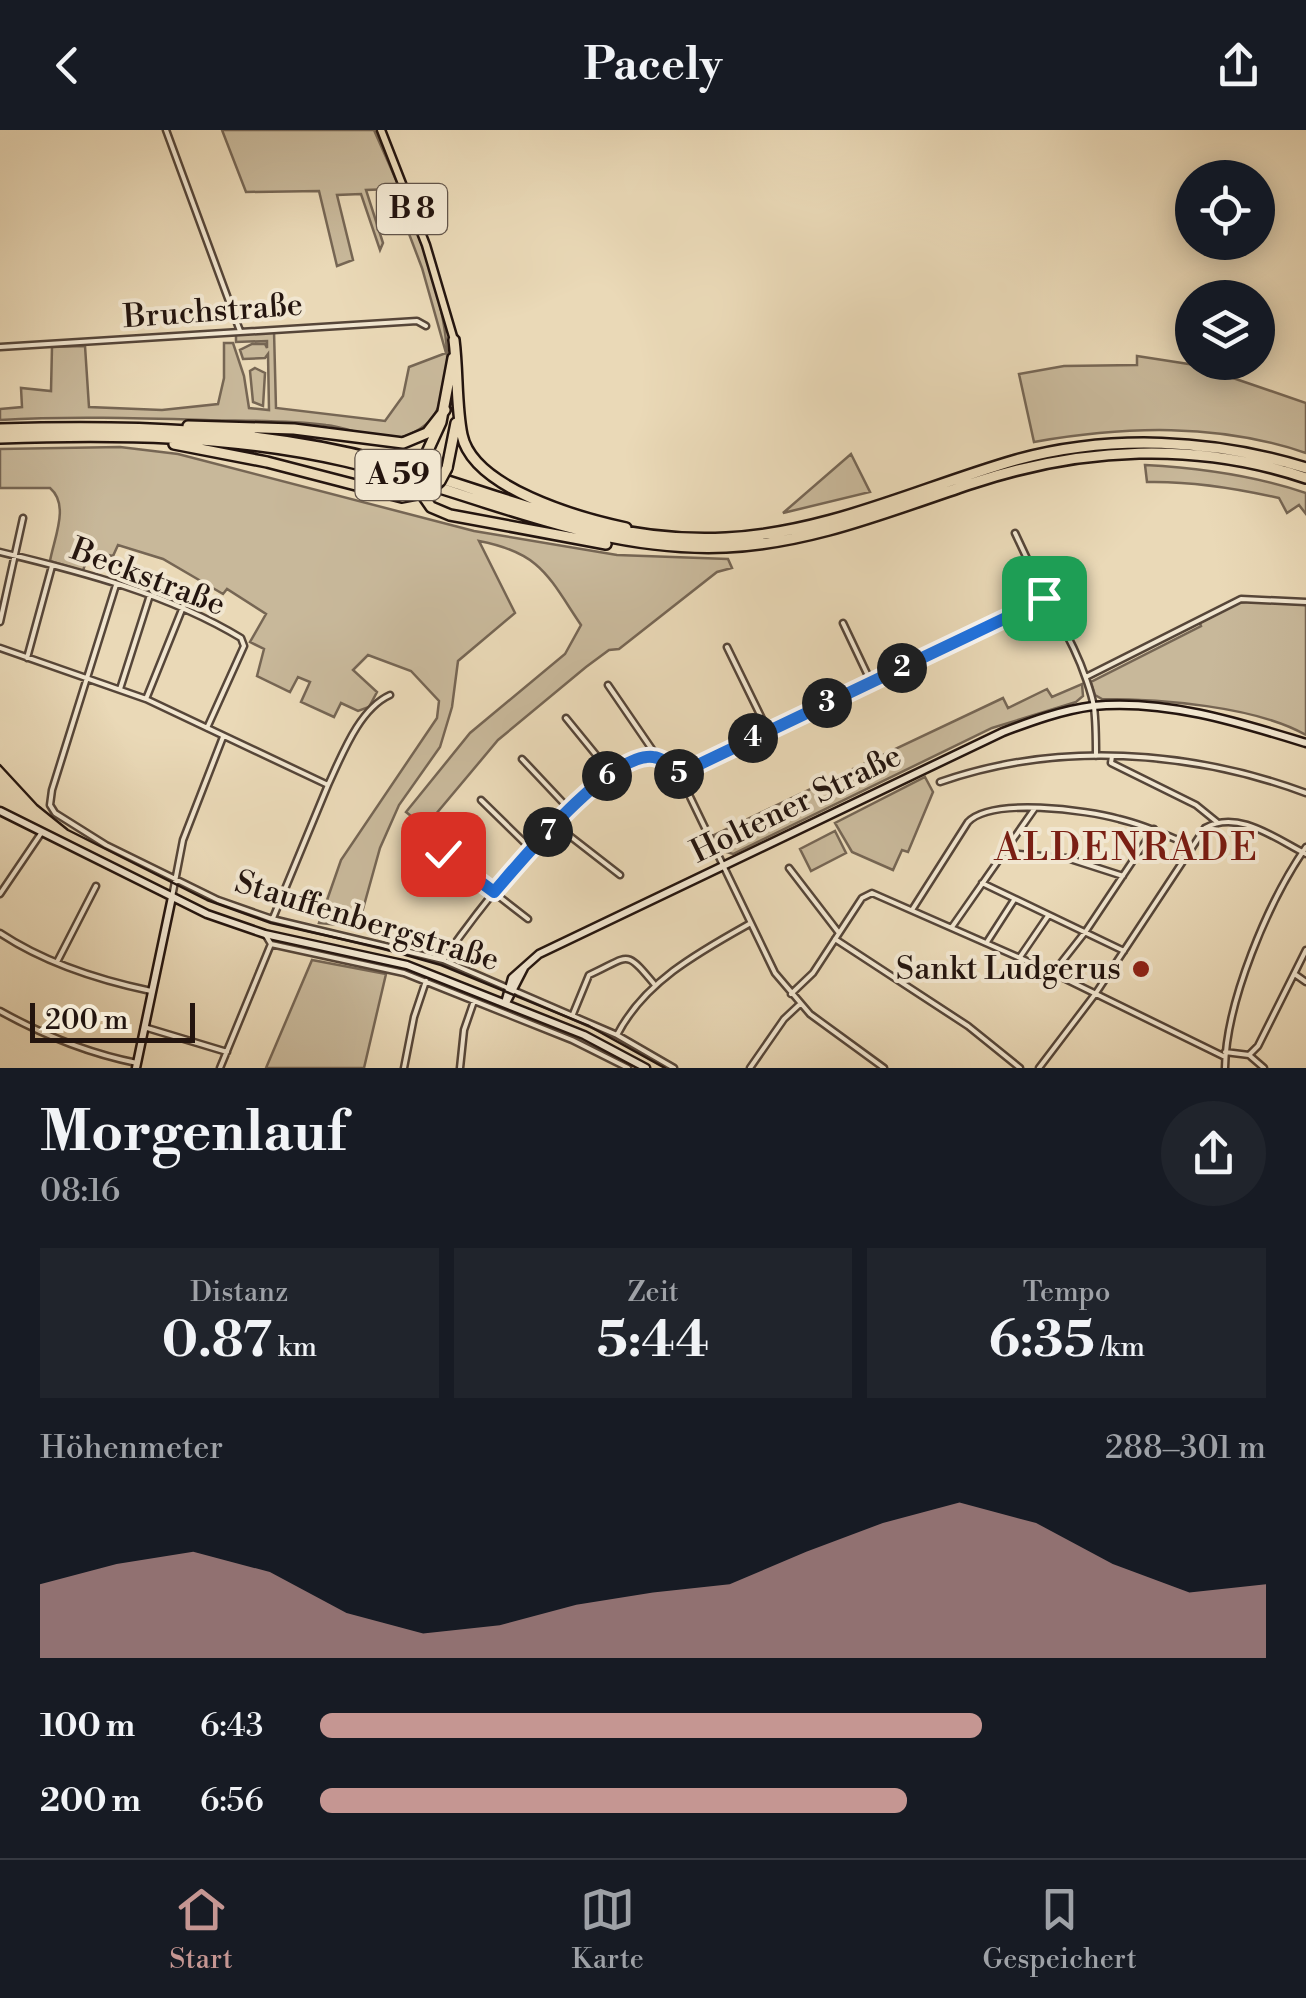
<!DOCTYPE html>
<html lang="de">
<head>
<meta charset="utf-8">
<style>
	body { margin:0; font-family:"Libre Bodoni",serif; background:#20242c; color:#f1f3f6; height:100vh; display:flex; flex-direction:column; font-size:38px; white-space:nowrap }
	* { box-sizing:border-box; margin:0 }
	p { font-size:32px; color:#9ea1a6 }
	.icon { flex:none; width:55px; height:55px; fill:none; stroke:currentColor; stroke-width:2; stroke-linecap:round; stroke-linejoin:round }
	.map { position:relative; height:938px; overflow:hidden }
	.drawer { display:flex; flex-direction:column; background:#171b24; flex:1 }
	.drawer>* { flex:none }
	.tools { position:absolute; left:1175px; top:30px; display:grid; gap:20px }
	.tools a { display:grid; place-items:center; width:100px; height:100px; border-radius:50%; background:#171b24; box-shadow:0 5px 25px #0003; font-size:50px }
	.scale { position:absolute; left:30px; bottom:25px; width:165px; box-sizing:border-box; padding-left:10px; border:5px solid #24150f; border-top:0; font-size:28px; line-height:35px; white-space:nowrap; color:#24150f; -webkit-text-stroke:8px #f1e6d0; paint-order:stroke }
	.pin { position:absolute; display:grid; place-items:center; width:85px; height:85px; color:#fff; margin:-42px; border-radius:20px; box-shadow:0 5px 15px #0006 }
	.km { position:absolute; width:50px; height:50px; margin:-25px; border-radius:50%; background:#222; color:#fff; font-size:28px; line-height:50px; text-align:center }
	.round { display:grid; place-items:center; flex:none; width:105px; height:105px; border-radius:52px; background:#20242c }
	.head { display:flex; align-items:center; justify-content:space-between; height:170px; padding:0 40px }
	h1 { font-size:55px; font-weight:700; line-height:75px }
	.stats { display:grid; grid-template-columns:repeat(3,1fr); gap:15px; height:170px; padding:10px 40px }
	.stats div { display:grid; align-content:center; border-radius:0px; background:#20242c; text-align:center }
	.stats b { font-size:50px; font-weight:700 }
	.stats small { font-size:28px; font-weight:400 }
	.stats p { font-size:28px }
	.chart { height:280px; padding:20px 40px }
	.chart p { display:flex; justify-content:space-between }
	.chart svg { width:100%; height:180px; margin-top:10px; fill:#c59692; opacity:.7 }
	ul { padding:0 40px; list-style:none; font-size:32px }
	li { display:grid; grid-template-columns:160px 120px 1fr; align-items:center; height:75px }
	li i { height:25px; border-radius:12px; background:#c59692 }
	header { display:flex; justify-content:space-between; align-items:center; height:130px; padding:0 40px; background:#171b24; font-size:45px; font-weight:700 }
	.tabs { display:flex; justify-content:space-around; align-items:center; height:140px; border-top:2px solid #363941; background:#171b24; font-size:28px; color:#9ea1a6 }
	.tabs a { display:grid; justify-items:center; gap:5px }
	.tabs .on { color:#c59692 }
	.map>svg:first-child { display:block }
	.green { fill:#c8b89a; stroke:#766654; stroke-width:2.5 }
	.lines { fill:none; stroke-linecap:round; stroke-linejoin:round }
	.street-casing { stroke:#564639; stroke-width:9 }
	.secondary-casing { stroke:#24150f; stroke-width:11 }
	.primary-casing { stroke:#24150f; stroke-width:11 }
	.highway-casing { stroke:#24150f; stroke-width:14 }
	.street { stroke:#f1e6d0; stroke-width:4 }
	.secondary { stroke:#f1e6d0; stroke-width:6 }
	.primary { stroke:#ead9b7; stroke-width:6 }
	.highway { stroke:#ead9b7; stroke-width:9 }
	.tram { stroke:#24150f; stroke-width:2.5 }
	.highway-bridge-casing { stroke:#24150f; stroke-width:14; stroke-linecap:butt }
	.highway-bridge { stroke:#ead9b7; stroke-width:9 }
	.route-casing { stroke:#fff; stroke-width:20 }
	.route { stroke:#1a73e8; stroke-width:12 }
	.poi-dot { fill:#8f2418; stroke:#f1e6d0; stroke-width:4 }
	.labels { text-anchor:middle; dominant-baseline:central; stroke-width:8; stroke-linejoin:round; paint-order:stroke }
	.shield { fill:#f1e6d0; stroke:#625449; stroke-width:2.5 }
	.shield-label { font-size:30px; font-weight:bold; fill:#24150f }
	.street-label { font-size:32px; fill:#24150f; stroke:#f1e6d0 }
	.poi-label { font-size:32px; fill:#24150f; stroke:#f1e6d0; text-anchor:end }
	.quarter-label { font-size:38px; letter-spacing:2.5px; fill:#7a1f14; stroke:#f1e6d0 }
</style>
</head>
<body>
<header><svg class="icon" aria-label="back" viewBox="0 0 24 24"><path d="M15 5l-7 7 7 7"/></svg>Pacely<svg class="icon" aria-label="share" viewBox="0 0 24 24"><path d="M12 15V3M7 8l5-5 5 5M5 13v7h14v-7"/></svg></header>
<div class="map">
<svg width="1306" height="938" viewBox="0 0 1306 938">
	<rect width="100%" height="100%" fill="#ead9b7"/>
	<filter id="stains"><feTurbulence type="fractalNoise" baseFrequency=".002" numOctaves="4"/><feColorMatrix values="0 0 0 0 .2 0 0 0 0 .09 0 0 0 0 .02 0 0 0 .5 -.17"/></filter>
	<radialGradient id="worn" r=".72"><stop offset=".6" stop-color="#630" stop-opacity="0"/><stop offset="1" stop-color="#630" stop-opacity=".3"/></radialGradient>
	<!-- green -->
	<path class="green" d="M 222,0 L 374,0 C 402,64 480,224 432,288 C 425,298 406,308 393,309 C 372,310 348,297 326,295 C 286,290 245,291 205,290 C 137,288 68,286 0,290 L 0,279 L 22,277 L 21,258 L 51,261 L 52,217 L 85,216 L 89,277 L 162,280 L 218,274 L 224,248 L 224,213 L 233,213 L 244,246 L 249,278 L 269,280 L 268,224 L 265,228 L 243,229 L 240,220 L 252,214 L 265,214 L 267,218 L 267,211 L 236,212 L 236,204 L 274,201 L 276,278 L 385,291 L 403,266 L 409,237 L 446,223 L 422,138 L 392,59 L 366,60 L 383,113 L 380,120 L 361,64 L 337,65 L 353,130 L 337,136 L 319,61 L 246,62 Z
		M 1137,226 L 1195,235 L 1306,273 L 1306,323 C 1218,293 1125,296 1034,312 L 1019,244 L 1064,236 L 1137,235 Z
		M 255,238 L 265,243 L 263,276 L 253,272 L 250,241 Z
		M 120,317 L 178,324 L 474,401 L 617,425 L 728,429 L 732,438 L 717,442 L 619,519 L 609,520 L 586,537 L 498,610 L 425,697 L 406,682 L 470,603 L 565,524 L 581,495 C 548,446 541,423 479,411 L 515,483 L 458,531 L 452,577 L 440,617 L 399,675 L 380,718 L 358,797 L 319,793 L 341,730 L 437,588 L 439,571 L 411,541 L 368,525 L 353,540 L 377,562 L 369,577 L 358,581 L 341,573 L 334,587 L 301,572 L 310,552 L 298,547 L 290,562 L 257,546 L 264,519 L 250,512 L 266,484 L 227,459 L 223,464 L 163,429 L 118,415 L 113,426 L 89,421 L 83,441 L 50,431 C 54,408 70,375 50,358 L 0,358 L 0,319 Z
		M 851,324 L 870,362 L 783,383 Z
		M 1145,335 C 1201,338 1253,345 1306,363 L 1306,384 L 1299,375 L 1287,383 L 1279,368 C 1235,358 1192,351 1147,352 Z
		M 1253,471 L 1306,475 L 1306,605 C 1255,576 1160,569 1102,569 L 1095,565 L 1091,552 L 1201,496 L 1200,493 L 1238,473 Z
		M 1082,554 L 1083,566 L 1076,572 L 992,598 L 733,724 L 723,721 L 714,705 L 821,654 L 824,657 L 854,642 L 853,639 L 1003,568 L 1008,578 L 1047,559 L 1052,567 Z
		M 925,647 L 933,662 L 908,722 L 902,720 L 893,740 L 852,722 L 835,693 Z
		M 835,701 L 846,723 L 811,741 L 800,719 Z
		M 312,830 L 386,844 L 364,938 L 266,938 Z"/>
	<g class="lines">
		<defs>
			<path id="street" d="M 166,0 L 240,201
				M 0,217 L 417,191 L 426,196
				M 1015,403 L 1044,465 L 1044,475
				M 0,422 C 83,442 168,464 241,508 L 244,516 L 207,598
				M 116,455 L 52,660 L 50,675 L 55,683 L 106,715 L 218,770 L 272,789 L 443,830 L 617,905 L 674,938
				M 0,492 L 23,388
				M 843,493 L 871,552
				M 727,517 L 768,601
				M 0,518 L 146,569 L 328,655 L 273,788
				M 27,528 L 52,436
				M 1086,547 L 1241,469 L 1306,472
				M 608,555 L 658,628
				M 120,559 L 150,465
				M 146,569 L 183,477
				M 566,588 L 610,642
				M 1112,626 L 1111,633 L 1196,675 L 1217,692
				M 522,629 L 570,680
				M 679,644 L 1037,475 C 1062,477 1090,553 1094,577 C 1096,593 1096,609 1096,626
				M 940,652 C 1057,611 1190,620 1306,663
				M 328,655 C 342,625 359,579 390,565
				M 481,670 L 531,719
				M 557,696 L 620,745
				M 443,723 L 528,789
				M 1006,723 L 1067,728 L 1123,746
				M 789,738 L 839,803
				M 982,753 L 1124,821
				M 0,764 L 42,702
				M 172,767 L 183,710 L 223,607
				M 912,780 L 968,692 C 992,667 1087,680 1119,689 C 1145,695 1168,706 1192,716
				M 952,797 L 1035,678
				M 0,803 C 45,833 99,850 151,861
				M 265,804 L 271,814 L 404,843 L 572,910 L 628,938
				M 835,809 L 968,896 L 1020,938
				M 987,812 L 1014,770
				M 1020,827 L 1048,786
				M 443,830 C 476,783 598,620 658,628 L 679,644 L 775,843 L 810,884 L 884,938
				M 57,832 L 96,756
				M 1053,843 L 1086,801 L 1154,699
				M 1296,845 L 1306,852
				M 791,864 L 813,843 L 862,768 L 872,763 L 1045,839 L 1225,927
				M 0,881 C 45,906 87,923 137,933
				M 573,884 L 589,845 C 631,826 624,818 655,855
				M 144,897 L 227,922
				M 617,905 C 644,852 699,822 749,794
				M 1225,922 L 1249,925 L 1264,938
				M 1249,925 L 1258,916 L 1306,820
				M 220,938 L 271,814
				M 404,938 L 414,887 L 426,851
				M 460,938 L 464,900 L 474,871
				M 750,938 L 784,889 L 800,874
				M 1039,938 L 1096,863 L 1205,698 C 1238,679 1276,709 1306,724
				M 1225,938 C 1226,872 1268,772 1306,717"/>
			<path id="secondary" d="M 0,681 L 207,784 L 265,804 L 407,835 L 584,905 L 646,938
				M 507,871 L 524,838
				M 505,873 L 512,848 L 539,824 L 1003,602 C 1032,591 1062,580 1093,576 C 1165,569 1238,592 1306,613
				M 136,938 L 172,767"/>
			<path id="primary" d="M 381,0 L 426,115 L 454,210"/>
			<path id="highway" d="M 454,210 C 458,241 456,276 462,305 C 473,358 579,388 626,398
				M 188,296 L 294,299 L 403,313 L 427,303 L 445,280
				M 0,299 C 127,295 258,298 382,331 C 497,362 603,415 726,408 C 828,403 919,358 1016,330 C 1111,304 1212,309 1306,338
				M 0,308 C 114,304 233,305 345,331 C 474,361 591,423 726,417 C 813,413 891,380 973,353 C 1082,317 1196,311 1306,348
				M 174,314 L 267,332 L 402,367 L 428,362
				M 424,329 L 441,292 L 453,228
				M 447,338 L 456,293
				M 420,361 L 431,377 L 450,385 L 606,414"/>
		</defs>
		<!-- street casing -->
		<use href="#street" class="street-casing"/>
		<!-- secondary casing -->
		<use href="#secondary" class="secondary-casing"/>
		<!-- primary casing -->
		<use href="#primary" class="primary-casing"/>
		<!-- highway casing -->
		<use href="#highway" class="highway-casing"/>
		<!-- street -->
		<use href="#street" class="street"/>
		<!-- secondary -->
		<use href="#secondary" class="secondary"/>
		<!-- primary -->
		<use href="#primary" class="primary"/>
		<!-- highway -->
		<use href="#highway" class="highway"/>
		<!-- tram -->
		<path class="tram" d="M 0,635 L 37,675 L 68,700 L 207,770 L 271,793 L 381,818 L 441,835 L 589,896 L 665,938"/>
		<defs>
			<path id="highway-bridge" d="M 419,359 L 419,343 L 424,329
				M 428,362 L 440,351 L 447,338"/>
		</defs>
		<!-- highway-bridge casing -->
		<use href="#highway-bridge" class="highway-bridge-casing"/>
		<!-- highway-bridge -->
		<use href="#highway-bridge" class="highway-bridge"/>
	</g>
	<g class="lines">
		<defs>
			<path id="route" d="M 443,724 L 494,762 C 522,730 610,622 653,627 C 664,628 671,637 679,644 L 1031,476 L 1044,475 L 1044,468"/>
		</defs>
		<!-- route casing -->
		<use href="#route" class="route-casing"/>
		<!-- route -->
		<use href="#route" class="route"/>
	</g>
	<!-- markers -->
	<circle class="poi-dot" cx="1141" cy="839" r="10"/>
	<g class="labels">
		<!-- shield labels -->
		<g class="shield">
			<rect x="377" y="54" width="70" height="50" rx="8"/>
			<rect x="355.5" y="320" width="85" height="50" rx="8"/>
		</g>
		<g class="shield-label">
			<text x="412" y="79">B 8</text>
			<text x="398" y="345">A 59</text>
		</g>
		<!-- street labels -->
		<g class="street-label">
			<text transform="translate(213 181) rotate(-4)">Bruchstraße</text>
			<text transform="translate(148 447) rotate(21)">Beckstraße</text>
			<text transform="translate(796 674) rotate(-26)">Holtener Straße</text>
			<text transform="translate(367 791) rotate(17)">Stauffenbergstraße</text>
		</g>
		<!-- poi labels -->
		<g class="poi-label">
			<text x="1121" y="839">Sankt Ludgerus</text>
		</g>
		<!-- quarter labels -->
		<g class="quarter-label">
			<text x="1127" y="718">ALDENRADE</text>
		</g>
	</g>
	<rect width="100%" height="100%" filter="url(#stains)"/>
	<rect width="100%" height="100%" fill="url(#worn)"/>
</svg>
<div class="tools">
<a><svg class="icon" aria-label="locate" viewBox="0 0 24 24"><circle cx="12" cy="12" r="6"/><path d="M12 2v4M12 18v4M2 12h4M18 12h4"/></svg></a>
<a><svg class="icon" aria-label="layers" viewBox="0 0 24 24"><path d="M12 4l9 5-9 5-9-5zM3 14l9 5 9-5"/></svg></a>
</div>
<div class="scale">200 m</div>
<div class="pin" style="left:1044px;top:468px;background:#1e9e55"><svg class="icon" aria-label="arrive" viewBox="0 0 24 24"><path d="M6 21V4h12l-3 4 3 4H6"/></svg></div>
<div class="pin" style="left:443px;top:724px;background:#d93025"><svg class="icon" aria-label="check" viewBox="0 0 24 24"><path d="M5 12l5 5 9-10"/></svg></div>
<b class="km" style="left:902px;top:538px">2</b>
<b class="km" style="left:827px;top:573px">3</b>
<b class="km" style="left:753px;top:608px">4</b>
<b class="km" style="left:679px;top:644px">5</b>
<b class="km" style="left:607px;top:646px">6</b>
<b class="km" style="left:548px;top:702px">7</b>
</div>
<section class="drawer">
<div class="head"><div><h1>Morgenlauf</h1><p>08:16</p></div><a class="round"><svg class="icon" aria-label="share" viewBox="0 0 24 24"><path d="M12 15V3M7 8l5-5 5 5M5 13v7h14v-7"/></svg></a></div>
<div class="stats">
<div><p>Distanz</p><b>0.87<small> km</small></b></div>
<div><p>Zeit</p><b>5:44</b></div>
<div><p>Tempo</p><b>6:35<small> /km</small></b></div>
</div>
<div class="chart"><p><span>Höhenmeter</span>288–301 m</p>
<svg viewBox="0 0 160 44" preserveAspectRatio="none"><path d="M0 44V26L10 21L20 18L30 23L40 33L50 38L60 36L70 31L80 28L90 26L100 18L110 11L120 6L130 11L140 21L150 28L160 26V44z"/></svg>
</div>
<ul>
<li><b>100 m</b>6:43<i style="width:70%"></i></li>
<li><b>200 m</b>6:56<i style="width:62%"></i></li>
</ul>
</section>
<nav class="tabs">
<a class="on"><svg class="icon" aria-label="home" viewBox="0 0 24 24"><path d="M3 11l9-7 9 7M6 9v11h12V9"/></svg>Start</a>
<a><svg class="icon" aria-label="map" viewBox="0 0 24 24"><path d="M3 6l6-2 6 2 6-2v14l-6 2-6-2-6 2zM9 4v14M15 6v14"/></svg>Karte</a>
<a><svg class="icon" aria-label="saved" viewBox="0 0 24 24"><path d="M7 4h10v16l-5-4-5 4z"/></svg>Gespeichert</a>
</nav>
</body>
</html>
